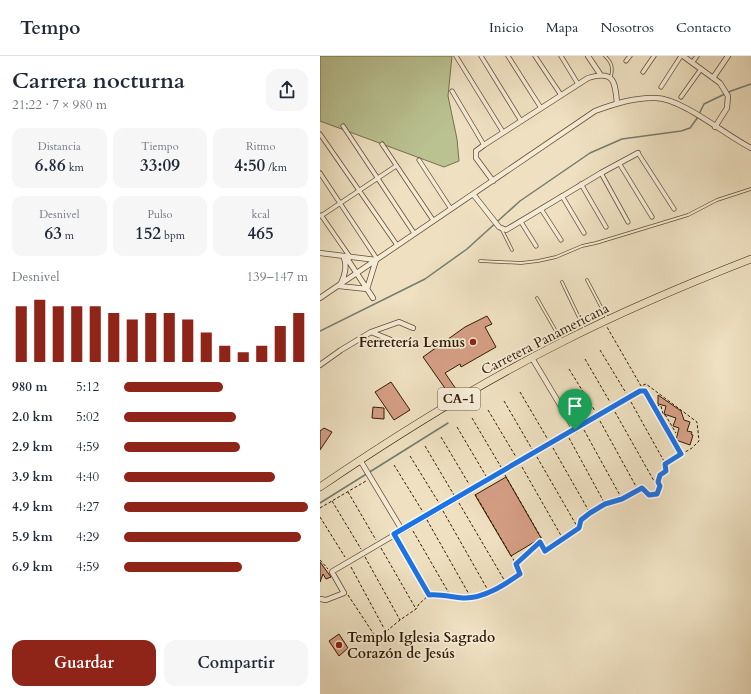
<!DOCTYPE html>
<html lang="es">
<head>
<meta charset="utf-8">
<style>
	body { margin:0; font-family:Cardo,serif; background:#f6f6f7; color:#1f2937; height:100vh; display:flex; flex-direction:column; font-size:15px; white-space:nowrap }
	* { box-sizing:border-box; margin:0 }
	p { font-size:13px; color:#747a83 }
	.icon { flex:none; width:22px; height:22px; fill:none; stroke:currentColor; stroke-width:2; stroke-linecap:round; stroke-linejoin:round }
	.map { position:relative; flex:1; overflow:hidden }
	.details { display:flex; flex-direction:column; background:#fff; width:320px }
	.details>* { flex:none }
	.pin { position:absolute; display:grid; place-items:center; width:34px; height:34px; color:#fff; margin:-41px -17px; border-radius:50% 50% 50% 0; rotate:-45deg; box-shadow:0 0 4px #0007 }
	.pin .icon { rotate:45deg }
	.round { display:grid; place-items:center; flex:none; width:42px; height:42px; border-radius:12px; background:#f6f6f7 }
	.summary { display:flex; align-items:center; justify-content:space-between; height:68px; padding:0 12px }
	h1 { font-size:22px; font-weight:700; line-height:30px }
	.figures { display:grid; grid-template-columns:repeat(3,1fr); gap:6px; height:68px; padding:4px 12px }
	.figures div { display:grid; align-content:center; border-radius:10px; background:#f6f6f7; text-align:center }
	.figures b { font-size:17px; font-weight:700 }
	.figures small { font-size:11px; font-weight:400 }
	.figures p { font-size:11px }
	.chart { height:112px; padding:8px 12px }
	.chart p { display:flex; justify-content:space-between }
	.chart svg { width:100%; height:72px; margin-top:4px; stroke:#8f2418; stroke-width:6 }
	.primary-button { display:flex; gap:8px; margin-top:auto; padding:8px 12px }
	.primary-button a { flex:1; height:46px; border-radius:12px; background:#8f2418; color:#fff; font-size:16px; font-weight:700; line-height:46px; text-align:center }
	.primary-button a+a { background:#f6f6f7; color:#1f2937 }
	ul { padding:0 12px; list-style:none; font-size:13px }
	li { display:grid; grid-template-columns:64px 48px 1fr; align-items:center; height:30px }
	li i { height:10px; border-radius:5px; background:#8f2418 }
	header { display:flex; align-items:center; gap:24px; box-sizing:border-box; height:56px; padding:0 20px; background:#fff; border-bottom:1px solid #e0e1e3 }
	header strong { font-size:19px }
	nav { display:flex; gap:22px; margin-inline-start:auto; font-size:14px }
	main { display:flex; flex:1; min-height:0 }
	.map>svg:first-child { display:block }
	.green { fill:#bac292; stroke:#767049 }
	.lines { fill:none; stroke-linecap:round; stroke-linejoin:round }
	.stream { stroke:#727c70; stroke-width:1.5 }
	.building { fill:#d59e85; stroke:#331d00 }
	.service-casing { stroke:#624e30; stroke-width:3.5 }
	.pedestrian-casing { stroke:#624e30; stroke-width:5 }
	.minor-casing { stroke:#624e30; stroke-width:6 }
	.trunk-casing { stroke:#331d00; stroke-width:8 }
	.path { stroke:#331d00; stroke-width:1; stroke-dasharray:3 2; stroke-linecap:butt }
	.service { stroke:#f4ebd7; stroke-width:2 }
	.pedestrian { stroke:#f4ebd7; stroke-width:3.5 }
	.minor { stroke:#f4ebd7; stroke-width:4.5 }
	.trunk { stroke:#eee0c1; stroke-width:7 }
	.route-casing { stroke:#fff; stroke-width:8 }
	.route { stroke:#1a73e8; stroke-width:5 }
	.poi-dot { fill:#8f2418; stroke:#f4ebd7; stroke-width:1.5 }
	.labels { text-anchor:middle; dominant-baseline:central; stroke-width:3.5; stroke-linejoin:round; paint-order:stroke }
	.shield { fill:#f4ebd7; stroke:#6d5b40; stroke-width:1 }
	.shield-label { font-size:13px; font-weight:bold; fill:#331d00 }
	.street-label { font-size:14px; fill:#331d00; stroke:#f4ebd7 }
	.poi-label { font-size:14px; font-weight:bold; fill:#331d00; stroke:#f4ebd7; text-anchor:end }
</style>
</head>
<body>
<header>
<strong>Tempo</strong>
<nav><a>Inicio</a><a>Mapa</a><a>Nosotros</a><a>Contacto</a></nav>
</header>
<main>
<section class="details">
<div class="summary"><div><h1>Carrera nocturna</h1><p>21:22 · 7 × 980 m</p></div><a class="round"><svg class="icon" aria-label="share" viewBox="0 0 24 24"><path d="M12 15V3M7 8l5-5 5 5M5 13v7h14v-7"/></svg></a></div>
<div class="figures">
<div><p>Distancia</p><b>6.86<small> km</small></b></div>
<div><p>Tiempo</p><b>33:09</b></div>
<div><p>Ritmo</p><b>4:50<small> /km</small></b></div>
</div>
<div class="figures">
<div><p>Desnivel</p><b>63<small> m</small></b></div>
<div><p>Pulso</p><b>152<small> bpm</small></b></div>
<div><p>kcal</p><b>465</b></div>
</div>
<div class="chart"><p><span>Desnivel</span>139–147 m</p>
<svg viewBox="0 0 160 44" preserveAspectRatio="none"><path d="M5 44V10M15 44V6M25 44V10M35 44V10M45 44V10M55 44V14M65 44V18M75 44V14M85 44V14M95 44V18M105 44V26M115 44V34M125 44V38M135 44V34M145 44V22M155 44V14"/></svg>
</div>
<ul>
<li><b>980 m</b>5:12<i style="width:54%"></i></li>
<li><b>2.0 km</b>5:02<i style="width:61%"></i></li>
<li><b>2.9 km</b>4:59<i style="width:63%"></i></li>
<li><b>3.9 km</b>4:40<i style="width:82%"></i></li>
<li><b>4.9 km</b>4:27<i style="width:100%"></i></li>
<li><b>5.9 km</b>4:29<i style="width:96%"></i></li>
<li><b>6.9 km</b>4:59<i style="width:64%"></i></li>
</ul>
<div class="primary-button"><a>Guardar</a><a>Compartir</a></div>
</section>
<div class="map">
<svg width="431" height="638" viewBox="0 0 431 638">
	<rect width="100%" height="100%" fill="#eee0c1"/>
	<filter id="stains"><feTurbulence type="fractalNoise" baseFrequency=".005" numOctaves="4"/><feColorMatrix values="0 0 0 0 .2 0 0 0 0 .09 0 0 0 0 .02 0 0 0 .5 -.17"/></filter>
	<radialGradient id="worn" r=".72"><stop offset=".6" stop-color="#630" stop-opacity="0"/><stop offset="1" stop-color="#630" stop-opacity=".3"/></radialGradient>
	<!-- green -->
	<path class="green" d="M 0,0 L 132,0 L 128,40 L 137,83 L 139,105 L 124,111 L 0,65 Z"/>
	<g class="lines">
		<!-- stream -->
		<path class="stream" d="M 379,58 L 384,48 L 411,35 L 431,28
			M 0,275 L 105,223 L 147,193 L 200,145 L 270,97 L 302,83 L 361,75 L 370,72 L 378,61
			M 0,447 L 128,367"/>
	</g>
	<!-- building -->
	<path class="building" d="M 167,260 L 172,268 L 165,271 L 176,291 L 141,311 L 140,308 L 125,317 L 136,333 L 129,338 L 103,301 L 145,271 Z
		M 71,326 L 90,354 L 74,364 L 55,336 Z
		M 338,339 L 361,355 L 364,364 L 370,366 L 367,375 L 372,376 L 371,378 L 373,379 L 370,389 L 356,384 L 359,372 L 353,370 L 356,362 L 344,358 L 346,350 L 338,348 Z
		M 53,351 L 64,352 L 64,363 L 52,362 Z
		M 4,372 L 12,376 L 0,394 L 0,375 Z
		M 186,421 L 221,482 L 191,500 L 155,439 Z
		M 0,506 L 11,521 L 6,523 L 3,518 L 0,526 Z
		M 19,578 L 28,592 L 19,600 L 9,585 Z"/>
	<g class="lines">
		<defs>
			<path id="service" d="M 285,0 C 292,7 293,11 291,21
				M 181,172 L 192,194
				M 160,205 L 201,207 L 218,205 L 236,201 L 262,190 L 276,187 L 368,159 L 397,144 L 431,133
				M 267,224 L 287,262
				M 242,226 L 264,272
				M 217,242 L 241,284"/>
			<path id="pedestrian" d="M 136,0 L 183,76
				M 161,0 L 201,65
				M 188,0 L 221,52
				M 215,0 L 241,39
				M 241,0 L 258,28
				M 306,5 L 310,0
				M 372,7 L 377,0
				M 323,16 L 334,0
				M 341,31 L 361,0
				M 132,35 L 164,89
				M 361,41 L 381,13
				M 23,70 L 94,177
				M 0,78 L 77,189
				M 62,88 L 113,164
				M 318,97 L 354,153
				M 99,104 L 131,153
				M 299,107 L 332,161
				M 0,117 L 57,203
				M 281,117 L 308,166
				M 261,128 L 286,171
				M 242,140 L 264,177
				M 221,153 L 241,184
				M 1,159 L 30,201
				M 1,160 L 76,110
				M 201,166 L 216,190"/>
			<path id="minor" d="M 268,0 L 280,18
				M 363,0 L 400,27 L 408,40 L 407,52 L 395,71
				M 393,22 L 408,0
				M 173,125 L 156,102 L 156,95 L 164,89 L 268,22 C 294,14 295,25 297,47
				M 153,138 L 179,171 L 186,174 L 281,117 L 318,97
				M 0,197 L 56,204 L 47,233
				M 24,202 L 28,204 L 53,242
				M 21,227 C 25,220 27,209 24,202
				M 19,230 L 47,233
				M 0,242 L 275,55 C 294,48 315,41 336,42 C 363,43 405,79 431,92
				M 51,276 L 79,266 L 93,272
				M 212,302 L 255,374
				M 0,309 L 21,294 L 51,276 L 71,284
				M 40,404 L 82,474
				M 13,515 L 320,335
				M 0,543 L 6,544 L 24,537 L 12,516"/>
			<path id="trunk" d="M 0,431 C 78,378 158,328 242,286 C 303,255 367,228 431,203"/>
		</defs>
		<!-- service casing -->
		<use href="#service" class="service-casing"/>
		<!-- pedestrian casing -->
		<use href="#pedestrian" class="pedestrian-casing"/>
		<!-- minor casing -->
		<use href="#minor" class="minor-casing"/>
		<!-- trunk casing -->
		<use href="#trunk" class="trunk-casing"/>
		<!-- path -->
		<path class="path" d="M 280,294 L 306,337
			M 265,303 L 290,346
			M 249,313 L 275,355
			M 200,336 L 227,382
			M 325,336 L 360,398
			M 327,338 L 331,340 L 336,349 L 341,350 L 343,358 L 346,360 L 356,377
			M 184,345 L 212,393
			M 311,346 L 345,407
			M 168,354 L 196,401
			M 295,356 L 334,425 L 338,426
			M 152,362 L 181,411
			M 280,365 L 318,434
			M 137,371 L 166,420
			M 264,374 L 302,443
			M 121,381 L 149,428
			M 249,382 L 285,448
			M 105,390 L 134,439
			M 233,392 L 270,457
			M 90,400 L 119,447
			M 217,401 L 258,472
			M 74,409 L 103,456
			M 202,411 L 243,483
			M 185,419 L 222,483 L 220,486
			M 28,436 L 56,484
			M 155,438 L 196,508
			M 12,445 L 41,493
			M 139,447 L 186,527
			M 0,452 L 46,425
			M 123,455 L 169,536
			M 0,461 L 25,501
			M 107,464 L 150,540
			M 93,475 L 130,539
			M 77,484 L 109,539
			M 61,492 L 96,553
			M 45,501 L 80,564
			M 0,504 L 8,513
			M 31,511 L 66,576
			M 28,539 L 57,583 L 80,564 L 96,553 L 99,548 L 109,539 C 121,538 131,541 143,542 C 163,543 184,529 199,518 L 196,508 L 220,486 L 225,495 L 259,472 L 261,464 L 270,457 L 285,449 L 302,443 L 323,433 L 329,439 L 337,438 L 340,430 L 338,426 L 340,419 L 346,415 L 345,408 L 372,392 L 379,385 L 377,366 L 326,328 L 321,330 L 287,271"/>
		<!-- service -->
		<use href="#service" class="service"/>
		<!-- pedestrian -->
		<use href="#pedestrian" class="pedestrian"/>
		<!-- minor -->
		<use href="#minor" class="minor"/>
		<!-- trunk -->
		<use href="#trunk" class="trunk"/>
	</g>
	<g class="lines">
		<defs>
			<path id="route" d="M 320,335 L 325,335 L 361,398 L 345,408 L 346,415 L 340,419 L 338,426 L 340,430 L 337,438 L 329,439 L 322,432 L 302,443 L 285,448 L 270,457 L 261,464 L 259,472 L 225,495 L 220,486 L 196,508 L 200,518 C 184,529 163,543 143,542 C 131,541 121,538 109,539 L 74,478 Z"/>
		</defs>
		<!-- route casing -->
		<use href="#route" class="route-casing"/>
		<!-- route -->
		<use href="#route" class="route"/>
	</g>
	<!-- markers -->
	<g class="poi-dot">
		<circle cx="153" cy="286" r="4"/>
		<circle cx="19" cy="589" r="4"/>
	</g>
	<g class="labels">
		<!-- shield labels -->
		<rect class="shield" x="118" y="332" width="42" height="22" rx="3"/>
		<g class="shield-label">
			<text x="139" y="343">CA-1</text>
		</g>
		<!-- street labels -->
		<g class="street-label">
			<text transform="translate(225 283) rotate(-27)">Carretera Panamericana</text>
		</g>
		<!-- poi labels -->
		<g class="poi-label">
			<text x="145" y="286">Ferretería Lemus</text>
			<text x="27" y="581" text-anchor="start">Templo Iglesia Sagrado<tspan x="27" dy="16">Corazón de Jesús</tspan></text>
		</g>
	</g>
	<rect width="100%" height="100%" filter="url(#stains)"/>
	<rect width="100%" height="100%" fill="url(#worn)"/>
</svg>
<div class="pin" style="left:255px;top:374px;background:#1e9e55"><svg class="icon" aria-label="arrive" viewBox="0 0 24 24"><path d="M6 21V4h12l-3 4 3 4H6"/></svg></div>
</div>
</main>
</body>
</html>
